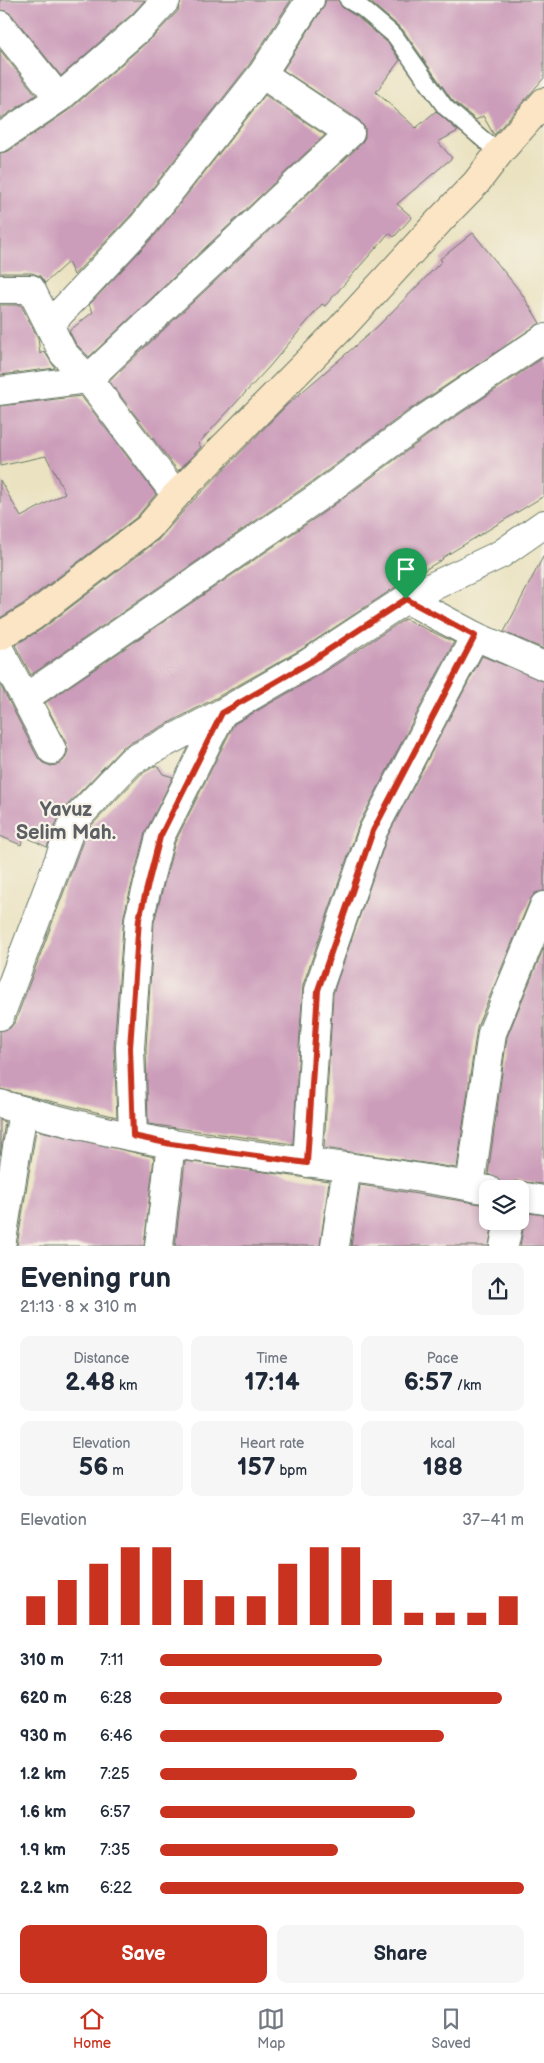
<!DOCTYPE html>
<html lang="en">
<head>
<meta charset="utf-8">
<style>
	body { margin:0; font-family:"Balsamiq Sans",sans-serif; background:#f6f6f7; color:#1f2937; height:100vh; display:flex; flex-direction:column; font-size:19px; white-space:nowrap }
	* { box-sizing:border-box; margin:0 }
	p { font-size:16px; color:#747a83 }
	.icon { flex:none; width:28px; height:28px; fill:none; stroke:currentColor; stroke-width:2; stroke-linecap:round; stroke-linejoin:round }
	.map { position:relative; height:1246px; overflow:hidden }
	.panel { display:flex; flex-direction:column; background:#fff; flex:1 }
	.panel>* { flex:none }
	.tools { position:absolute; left:479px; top:1180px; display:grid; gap:10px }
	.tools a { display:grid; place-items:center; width:50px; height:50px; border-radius:10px; background:#fff; box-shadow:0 2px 8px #0003; font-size:25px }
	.pin { position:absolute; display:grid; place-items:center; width:42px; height:42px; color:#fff; margin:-51px -21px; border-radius:50% 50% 50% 0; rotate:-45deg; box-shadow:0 0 5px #0007 }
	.pin .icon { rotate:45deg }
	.round { display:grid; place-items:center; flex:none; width:52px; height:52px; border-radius:10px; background:#f6f6f7 }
	.summary { display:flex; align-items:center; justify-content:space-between; height:85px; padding:0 20px }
	h1 { font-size:28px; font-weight:800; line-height:38px }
	.metrics { display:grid; grid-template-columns:repeat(3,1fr); gap:8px; height:85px; padding:5px 20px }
	.metrics div { display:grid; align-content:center; border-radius:10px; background:#f6f6f7; text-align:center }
	.metrics b { font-size:25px; font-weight:800 }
	.metrics small { font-size:14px; font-weight:400 }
	.metrics p { font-size:14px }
	.chart { height:140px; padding:10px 20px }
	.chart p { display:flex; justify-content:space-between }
	.chart svg { width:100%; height:90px; margin-top:5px; stroke:#c8321e; stroke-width:6 }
	.action { display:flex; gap:10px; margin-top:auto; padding:10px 20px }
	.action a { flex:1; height:58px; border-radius:10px; background:#c8321e; color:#fff; font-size:20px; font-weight:800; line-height:58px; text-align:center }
	.action a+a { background:#f6f6f7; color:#1f2937 }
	ul { padding:0 20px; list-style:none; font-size:16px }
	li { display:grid; grid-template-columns:80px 60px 1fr; align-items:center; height:38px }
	li i { height:12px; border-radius:6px; background:#c8321e }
	.menu { display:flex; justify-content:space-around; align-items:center; height:70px; border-top:1px solid #e0e1e3; background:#fff; font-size:14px; color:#747a83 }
	.menu a { display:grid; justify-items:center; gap:2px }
	.menu .selected { color:#c8321e }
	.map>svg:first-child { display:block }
	.building { fill:#cc9dba }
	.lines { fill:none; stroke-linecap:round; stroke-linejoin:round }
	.lane-casing { stroke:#667765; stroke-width:19 }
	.street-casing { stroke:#667765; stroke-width:30 }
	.secondary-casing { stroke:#667765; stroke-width:30 }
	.lane { stroke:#fff; stroke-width:16 }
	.street { stroke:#fff; stroke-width:28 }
	.secondary { stroke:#fce5c4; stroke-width:28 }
	.route-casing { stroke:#fff; stroke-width:10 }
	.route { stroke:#c8321e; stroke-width:6 }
	.labels { text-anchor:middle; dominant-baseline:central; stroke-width:4.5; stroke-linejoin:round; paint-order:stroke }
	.district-label { font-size:20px; font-weight:bold; fill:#5c5f63; stroke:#f7f3e8 }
</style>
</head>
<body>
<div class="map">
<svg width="544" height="1246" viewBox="0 0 544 1246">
	<rect width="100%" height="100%" fill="#f7f3e8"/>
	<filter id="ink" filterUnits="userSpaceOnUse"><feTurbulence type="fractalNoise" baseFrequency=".02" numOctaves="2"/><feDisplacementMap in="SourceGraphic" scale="10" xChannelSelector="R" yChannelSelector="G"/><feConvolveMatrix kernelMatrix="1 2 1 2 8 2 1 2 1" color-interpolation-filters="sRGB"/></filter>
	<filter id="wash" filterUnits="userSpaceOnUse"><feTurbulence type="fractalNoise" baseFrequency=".0096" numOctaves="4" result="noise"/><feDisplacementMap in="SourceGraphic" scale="20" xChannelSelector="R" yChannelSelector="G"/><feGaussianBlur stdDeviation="1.12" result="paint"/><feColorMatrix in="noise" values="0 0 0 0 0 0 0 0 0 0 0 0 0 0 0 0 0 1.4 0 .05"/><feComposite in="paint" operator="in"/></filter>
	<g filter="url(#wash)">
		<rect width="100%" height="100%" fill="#eae2c0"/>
		<g id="blocks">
			<!-- building -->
			<path class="building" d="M 0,0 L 145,0 L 132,14 L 61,76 L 12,15 L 6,11 L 0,10 Z
				M 181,0 L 291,0 L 249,65 L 132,214 L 74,275 L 68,262 L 45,283 L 40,276 L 32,273 L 0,273 L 0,153 L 9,151 L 69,110 L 154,36 L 178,11 Z
				M 326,0 L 338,0 L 343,8 L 356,16 L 388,43 L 400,60 L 376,92 L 416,128 L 436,111 L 458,131 L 438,142 L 452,158 L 397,204 L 412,217 L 394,237 L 389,233 L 325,306 L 322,304 L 269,367 L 198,444 L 201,447 L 178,471 L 109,381 L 361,144 L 365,137 L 365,128 L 359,120 L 283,70 L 323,8 Z
				M 368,0 L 544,0 L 544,78 L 494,135 L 483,116 L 476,120 L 452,100 L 403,30 Z
				M 0,50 L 36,95 L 0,119 Z
				M 265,95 L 325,135 L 89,357 L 76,344 L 69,331 L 93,312 L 89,305 L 156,234 Z
				M 473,233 L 522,294 L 540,323 L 409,410 L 312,482 L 31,675 L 15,645 L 42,629 L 158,540 L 188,506 L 287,405 L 377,327 L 442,261 L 440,259 Z
				M 0,305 L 21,305 L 38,338 L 40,354 L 44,351 L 55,368 L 0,375 Z
				M 544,357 L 544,496 L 442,558 L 443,559 L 397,586 L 302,649 L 214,699 L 123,747 L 61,812 L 47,847 L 24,836 L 21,845 L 0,836 L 0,684 L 38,758 L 43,763 L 51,766 L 60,764 L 65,759 L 68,751 L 66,743 L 45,703 L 330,508 L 427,436 Z
				M 81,396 L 156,494 L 137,517 L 23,604 L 0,618 L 0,480 L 21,517 L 65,493 L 46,456 L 0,466 L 0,406 Z
				M 544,555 L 544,649 L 504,632 Z
				M 405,619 L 454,642 L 359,824 L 303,985 L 293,1144 L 148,1124 L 146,1048 L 154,922 L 175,842 L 234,724 L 318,676 Z
				M 482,656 L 544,681 L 544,891 L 535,893 L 530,900 L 477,1027 L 457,1168 L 324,1148 L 333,993 L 387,837 Z
				M 157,765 L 163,774 L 173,777 L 145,833 L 124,915 L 114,1047 L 117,1117 L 0,1089 L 0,1031 L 10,1028 L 15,1022 L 87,830 L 141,774 Z
				M 544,947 L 544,1184 L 515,1181 L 507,1189 L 503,1189 L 498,1179 L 488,1174 L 507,1037 Z
				M 0,1120 L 5,1122 L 0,1155 Z
				M 36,1130 L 154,1157 L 144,1246 L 17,1246 Z
				M 185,1161 L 329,1181 L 320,1246 L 175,1246 Z
				M 360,1185 L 488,1205 L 488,1221 L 493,1221 L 489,1246 L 351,1246 Z
				M 521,1212 L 544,1215 L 544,1246 L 520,1246 L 524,1224 Z"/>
		</g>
	</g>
	<g filter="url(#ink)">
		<use href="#blocks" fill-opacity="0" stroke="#667765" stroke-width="1"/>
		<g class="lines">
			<defs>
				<path id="lane" d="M 348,0 L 362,8 L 395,36 L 445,107 L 499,153"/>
				<path id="street" d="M 0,25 L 59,98
					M 262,74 L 310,0
					M 0,138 L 59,98 L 143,25 L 166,0
					M 0,289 L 31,289 L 63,353 L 88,379 L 176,495
					M 0,391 L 88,379 L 350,133 L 262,74 L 144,224 L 50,324
					M 406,599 L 475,636 L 544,666
					M 0,651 L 25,698 L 321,495 L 418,423 L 544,338
					M 25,698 L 52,750
					M 0,1016 L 73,822 L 131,761 L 222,713 L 310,662 L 406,599 L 501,554 L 544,524
					M 0,1104 C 56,1120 116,1135 173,1144 C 278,1160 384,1169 488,1190
					M 133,1136 L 130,1048 L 139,919 L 160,837 L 222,713
					M 307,1163 L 318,990 L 373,831 L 475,636
					M 470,1186 L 492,1033 L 544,906
					M 520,1196 L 544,1200
					M 1,1246 L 23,1111
					M 159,1246 L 171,1143
					M 335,1246 L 347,1167
					M 504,1246 L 509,1221"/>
				<path id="secondary" d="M 0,636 L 32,617 L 148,528 L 176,495 L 342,327 L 441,219 L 476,183 L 499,153 L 544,102"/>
			</defs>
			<!-- lane casing -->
			<use href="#lane" class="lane-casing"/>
			<!-- street casing -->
			<use href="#street" class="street-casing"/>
			<!-- secondary casing -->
			<use href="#secondary" class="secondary-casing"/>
			<!-- lane -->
			<use href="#lane" class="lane"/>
			<!-- street -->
			<use href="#street" class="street"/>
			<!-- secondary -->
			<use href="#secondary" class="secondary"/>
		</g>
	</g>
	<g class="lines" filter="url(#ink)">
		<defs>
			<path id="route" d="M 406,599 L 475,636 L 373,831 L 318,990 L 307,1163 L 171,1144 L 133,1136 L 130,1048 L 139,919 L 160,837 L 222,713 L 310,662 Z"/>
		</defs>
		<!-- route casing -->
		<use href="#route" class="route-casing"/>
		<!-- route -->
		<use href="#route" class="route"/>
	</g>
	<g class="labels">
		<!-- district labels -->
		<g class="district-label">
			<text x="66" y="810">Yavuz<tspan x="66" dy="23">Selim Mah.</tspan></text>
		</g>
	</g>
</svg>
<div class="tools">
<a><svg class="icon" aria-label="layers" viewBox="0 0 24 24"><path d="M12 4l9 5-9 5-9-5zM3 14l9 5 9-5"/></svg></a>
</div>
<div class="pin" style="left:406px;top:599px;background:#1e9e55"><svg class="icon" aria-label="arrive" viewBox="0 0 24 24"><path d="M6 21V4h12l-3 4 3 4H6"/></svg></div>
</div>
<section class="panel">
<div class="summary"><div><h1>Evening run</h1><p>21:13 · 8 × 310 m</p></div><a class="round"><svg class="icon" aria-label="share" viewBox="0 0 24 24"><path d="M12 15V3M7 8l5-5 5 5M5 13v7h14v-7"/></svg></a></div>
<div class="metrics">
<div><p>Distance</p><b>2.48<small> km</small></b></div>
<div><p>Time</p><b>17:14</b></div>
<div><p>Pace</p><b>6:57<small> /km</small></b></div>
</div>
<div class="metrics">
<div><p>Elevation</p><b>56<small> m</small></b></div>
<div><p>Heart rate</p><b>157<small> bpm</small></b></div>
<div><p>kcal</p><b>188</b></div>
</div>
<div class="chart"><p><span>Elevation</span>37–41 m</p>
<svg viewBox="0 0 160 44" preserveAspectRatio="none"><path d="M5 44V30M15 44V22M25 44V14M35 44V6M45 44V6M55 44V22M65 44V30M75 44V30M85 44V14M95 44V6M105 44V6M115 44V22M125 44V38M135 44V38M145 44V38M155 44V30"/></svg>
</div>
<ul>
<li><b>310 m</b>7:11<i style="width:61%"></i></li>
<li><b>620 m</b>6:28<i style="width:94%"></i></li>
<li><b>930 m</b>6:46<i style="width:78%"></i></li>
<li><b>1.2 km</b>7:25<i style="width:54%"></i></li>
<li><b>1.6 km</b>6:57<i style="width:70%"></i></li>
<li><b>1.9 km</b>7:35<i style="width:49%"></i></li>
<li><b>2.2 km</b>6:22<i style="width:100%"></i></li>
</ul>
<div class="action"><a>Save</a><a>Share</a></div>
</section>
<nav class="menu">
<a class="selected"><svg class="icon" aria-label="home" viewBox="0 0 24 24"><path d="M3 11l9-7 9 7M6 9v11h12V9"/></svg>Home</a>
<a><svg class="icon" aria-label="map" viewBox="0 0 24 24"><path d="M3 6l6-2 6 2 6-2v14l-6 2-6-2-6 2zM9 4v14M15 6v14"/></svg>Map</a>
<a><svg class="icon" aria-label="saved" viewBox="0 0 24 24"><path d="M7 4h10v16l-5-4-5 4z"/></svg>Saved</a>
</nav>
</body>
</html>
